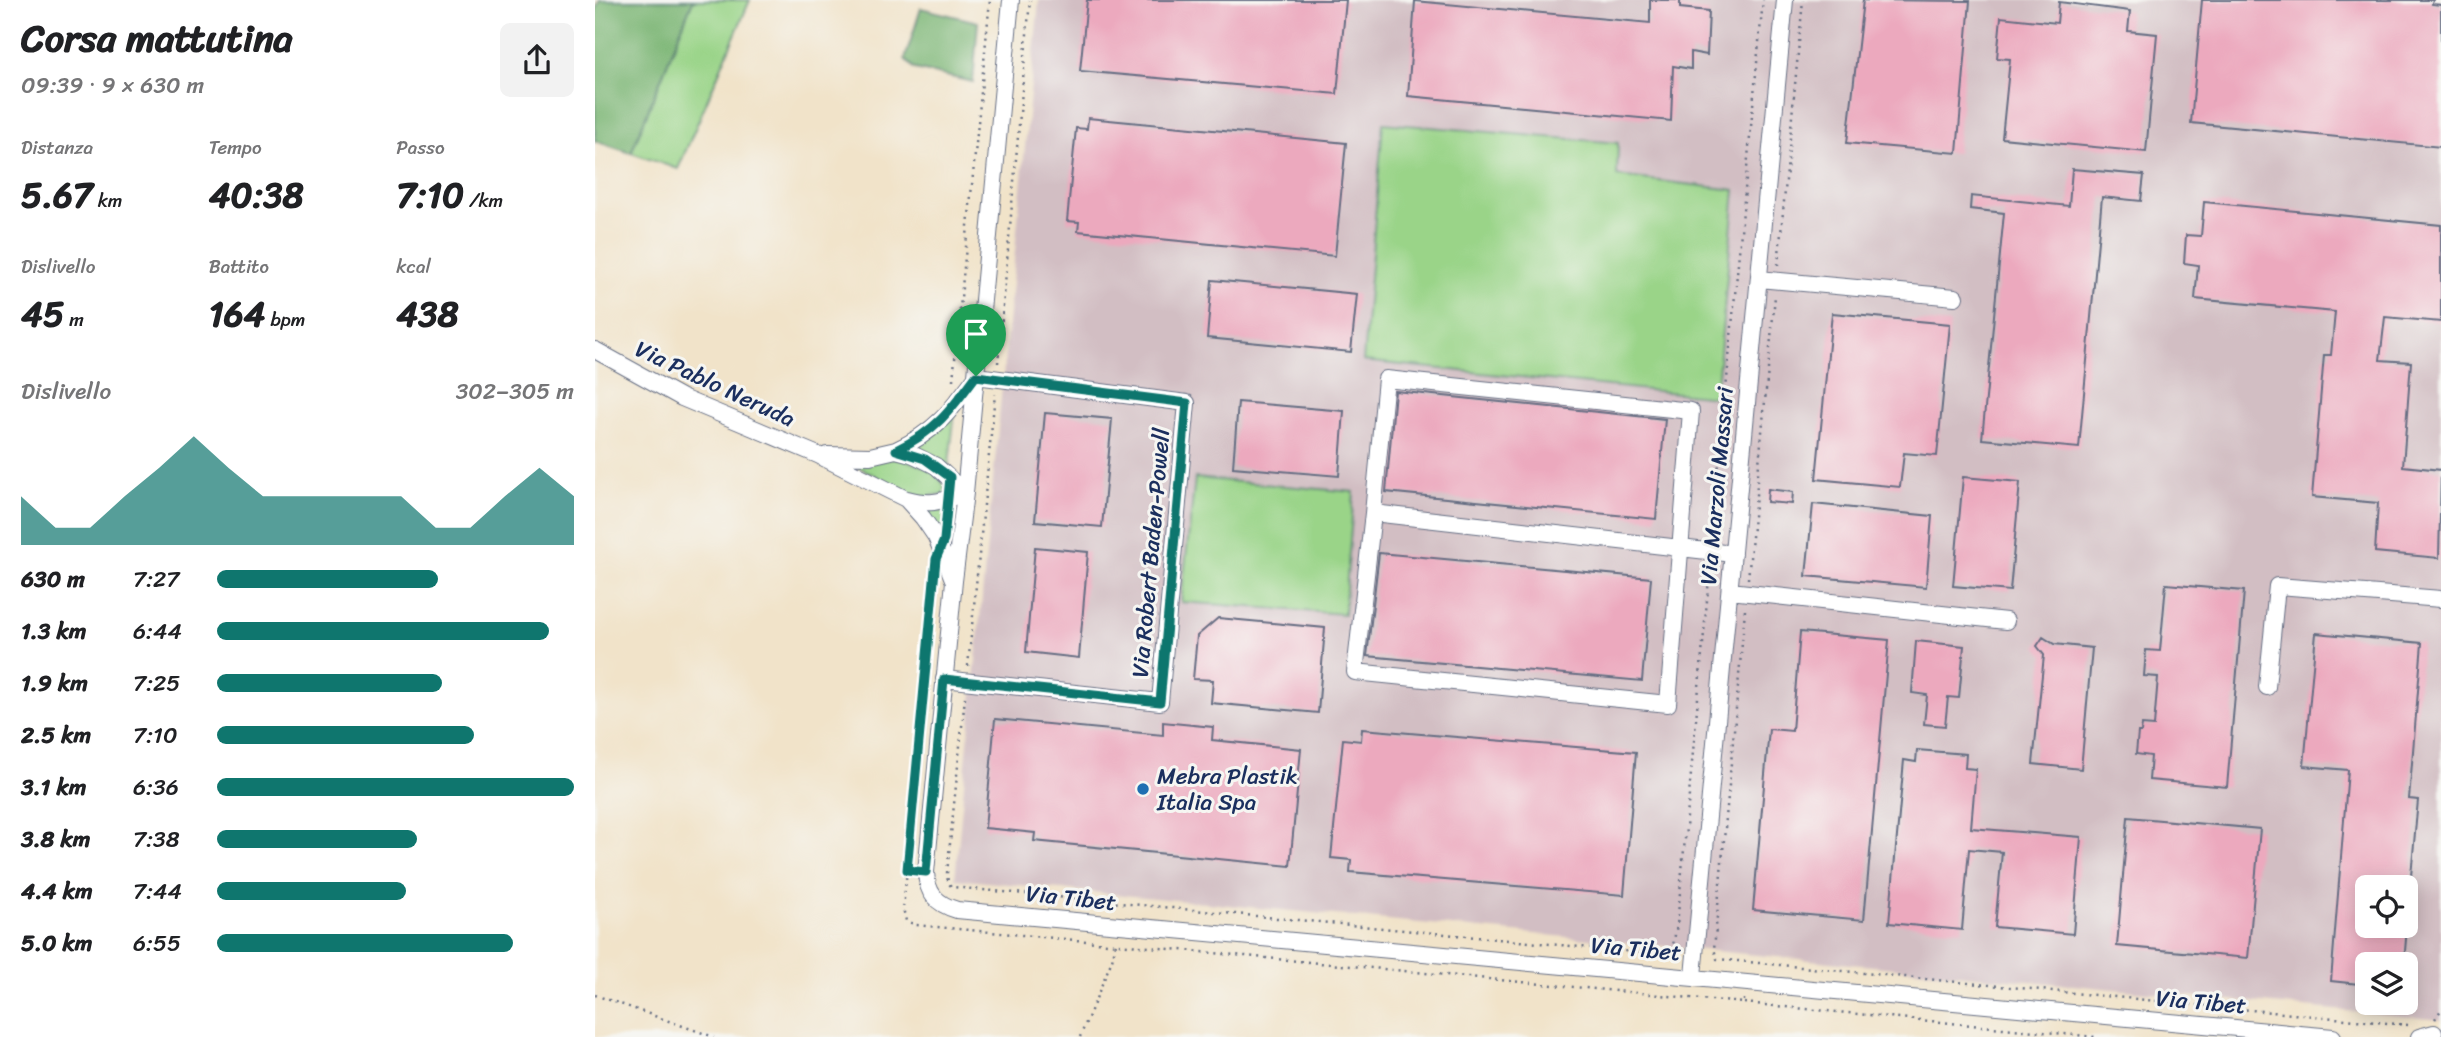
<!DOCTYPE html>
<html lang="it">
<head>
<meta charset="utf-8">
<style>
	body { margin:0; font-family:Sriracha,sans-serif; background:#f2f2f2; color:#202124; height:100vh; display:flex; flex-direction:column; font-size:26px; white-space:nowrap }
	* { box-sizing:border-box; margin:0 }
	p { font-size:23px; color:#757577 }
	.icon { flex:none; width:38px; height:38px; fill:none; stroke:currentColor; stroke-width:2; stroke-linecap:round; stroke-linejoin:round }
	.map { position:relative; flex:1; overflow:hidden }
	.panel { display:flex; flex-direction:column; background:#fff; width:595px }
	.panel>* { flex:none }
	.buttons { position:absolute; left:1760px; top:875px; display:grid; gap:14px }
	.buttons a { display:grid; place-items:center; width:63px; height:63px; border-radius:10px; background:#fff; box-shadow:0 4px 18px #0003; font-size:35px }
	.pin { position:absolute; display:grid; place-items:center; width:60px; height:60px; color:#fff; margin:-72px -30px; border-radius:50% 50% 50% 0; rotate:-45deg; box-shadow:0 0 7px #0007 }
	.pin .icon { rotate:45deg }
	.round { display:grid; place-items:center; flex:none; width:74px; height:74px; border-radius:10px; background:#f2f2f2 }
	.summary { display:flex; align-items:center; justify-content:space-between; height:119px; padding:0 21px }
	h1 { font-size:38px; font-weight:700; line-height:52px }
	.figures { display:grid; grid-template-columns:repeat(3,1fr); gap:10px; height:119px; padding:7px 21px }
	.figures div { display:grid; align-content:center }
	.figures b { font-size:35px; font-weight:700 }
	.figures small { font-size:19px; font-weight:400 }
	.figures p { font-size:19px }
	.chart { height:196px; padding:14px 21px }
	.chart p { display:flex; justify-content:space-between }
	.chart svg { width:100%; height:126px; margin-top:7px; fill:#0f766e; opacity:.7 }
	ul { padding:0 21px; list-style:none; font-size:23px }
	li { display:grid; grid-template-columns:112px 84px 1fr; align-items:center; height:52px }
	li i { height:18px; border-radius:9px; background:#0f766e }
	main { display:flex; flex:1; min-height:0 }
	.map>svg:first-child { display:block }
	.industrial { fill:#d2bec3; fill-rule:evenodd }
	.green { fill:#9ad488; stroke:#5a8273; stroke-width:2 }
	.forest { fill:#7bb674; stroke:#4b7269; stroke-width:2 }
	.building { fill:#eca9be }
	.lines { fill:none; stroke-linecap:round; stroke-linejoin:round }
	.minor-casing { stroke:#666e83; stroke-width:18 }
	.path { stroke:#666e83; stroke-width:2.5; stroke-dasharray:2 5; stroke-linecap:butt }
	.minor { stroke:#fff; stroke-width:16 }
	.route-casing { stroke:#fff; stroke-width:14 }
	.route { stroke:#0f766e; stroke-width:9 }
	.poi-dot { fill:#1f6fb2; stroke:#f6f6f2; stroke-width:2.5 }
	.labels { text-anchor:middle; dominant-baseline:central; stroke-width:6; stroke-linejoin:round; paint-order:stroke }
	.street-label { font-size:23px; fill:#1b2f5e; stroke:#f6f6f2 }
	.poi-label { font-size:23px; fill:#1b2f5e; stroke:#f6f6f2; text-anchor:start }
</style>
</head>
<body>
<main>
<section class="panel">
<div class="summary"><div><h1>Corsa mattutina</h1><p>09:39 · 9 × 630 m</p></div><a class="round"><svg class="icon" aria-label="share" viewBox="0 0 24 24"><path d="M12 15V3M7 8l5-5 5 5M5 13v7h14v-7"/></svg></a></div>
<div class="figures">
<div><p>Distanza</p><b>5.67<small> km</small></b></div>
<div><p>Tempo</p><b>40:38</b></div>
<div><p>Passo</p><b>7:10<small> /km</small></b></div>
</div>
<div class="figures">
<div><p>Dislivello</p><b>45<small> m</small></b></div>
<div><p>Battito</p><b>164<small> bpm</small></b></div>
<div><p>kcal</p><b>438</b></div>
</div>
<div class="chart"><p><span>Dislivello</span>302–305 m</p>
<svg viewBox="0 0 160 44" preserveAspectRatio="none"><path d="M0 44V27L10 38L20 38L30 27L40 17L50 6L60 17L70 27L80 27L90 27L100 27L110 27L120 38L130 38L140 27L150 17L160 27V44z"/></svg>
</div>
<ul>
<li><b>630 m</b>7:27<i style="width:62%"></i></li>
<li><b>1.3 km</b>6:44<i style="width:93%"></i></li>
<li><b>1.9 km</b>7:25<i style="width:63%"></i></li>
<li><b>2.5 km</b>7:10<i style="width:72%"></i></li>
<li><b>3.1 km</b>6:36<i style="width:100%"></i></li>
<li><b>3.8 km</b>7:38<i style="width:56%"></i></li>
<li><b>4.4 km</b>7:44<i style="width:53%"></i></li>
<li><b>5.0 km</b>6:55<i style="width:83%"></i></li>
</ul>
</section>
<div class="map">
<svg width="1846" height="1037" viewBox="0 0 1846 1037">
	<rect width="100%" height="100%" fill="#f6f6f2"/>
	<filter id="ink" filterUnits="userSpaceOnUse"><feTurbulence type="fractalNoise" baseFrequency=".0143" numOctaves="2"/><feDisplacementMap in="SourceGraphic" scale="14" xChannelSelector="R" yChannelSelector="G"/><feConvolveMatrix kernelMatrix="1 2 1 2 8 2 1 2 1" color-interpolation-filters="sRGB"/></filter>
	<filter id="wash" filterUnits="userSpaceOnUse"><feTurbulence type="fractalNoise" baseFrequency=".00686" numOctaves="4" result="noise"/><feDisplacementMap in="SourceGraphic" scale="28" xChannelSelector="R" yChannelSelector="G"/><feGaussianBlur stdDeviation="1.57" result="paint"/><feColorMatrix in="noise" values="0 0 0 0 0 0 0 0 0 0 0 0 0 0 0 0 0 1.4 0 .05"/><feComposite in="paint" operator="in"/></filter>
	<g filter="url(#wash)">
		<rect width="100%" height="100%" fill="#f1e3c9"/>
		<!-- industrial -->
		<path class="industrial" d="M 444,0 L 1846,0 L 1846,1020 L 360,879 ZM 1773,887 L 1811,887 L 1811,926 L 1773,926 ZM 1773,964 L 1811,964 L 1811,1003 L 1773,1003 Z"/>
		<!-- green -->
		<path class="green" d="M 98,0 L 155,0 L 83,169 L 36,153 Z
			M 788,123 L 1023,143 L 1022,176 L 1140,190 L 1121,397 L 768,361 Z
			M 360,412 L 353,472 L 321,447 Z
			M 297,457 C 319,462 340,467 351,488 L 348,494 L 321,498 L 260,465 L 262,462 Z
			M 600,478 L 759,492 L 749,614 L 586,602 Z
			M 351,505 L 348,540 L 326,508 Z"/>
		<!-- forest -->
		<path class="forest" d="M 5,0 L 98,0 L 36,153 L 0,141 L 0,11 Z
			M 326,8 L 383,22 L 378,82 L 320,69 L 310,59 Z"/>
		<g id="blocks">
			<!-- building -->
			<path class="building" d="M 492,0 L 751,0 L 742,94 L 485,71 Z
				M 1055,0 L 1085,0 L 1085,8 L 1114,11 L 1112,55 L 1096,52 L 1096,69 L 1078,66 L 1076,121 L 813,96 L 820,1 L 1055,23 Z
				M 1268,0 L 1375,1 L 1362,153 L 1252,143 Z
				M 1607,0 L 1838,0 L 1837,4 L 1846,5 L 1846,147 L 1596,123 Z
				M 1464,2 L 1535,11 L 1533,31 L 1562,34 L 1551,152 L 1407,138 L 1415,59 L 1402,58 L 1406,17 L 1462,23 Z
				M 493,118 L 751,143 L 740,256 L 483,231 L 484,222 L 472,221 L 481,128 L 492,129 Z
				M 1477,169 L 1549,175 L 1546,201 L 1507,197 L 1484,448 L 1387,439 L 1409,213 L 1375,209 L 1376,196 L 1474,206 Z
				M 1609,202 L 1846,225 L 1846,322 L 1790,317 L 1785,360 L 1816,362 L 1808,466 L 1846,470 L 1844,558 L 1780,552 L 1783,503 L 1717,497 L 1729,355 L 1736,355 L 1740,312 L 1600,299 L 1603,265 L 1589,263 L 1591,235 L 1606,236 Z
				M 617,280 L 762,294 L 756,352 L 612,338 Z
				M 1237,313 L 1355,324 L 1342,456 L 1309,453 L 1305,487 L 1221,479 Z
				M 800,391 L 1070,419 L 1061,519 L 791,492 Z
				M 643,402 L 749,411 L 744,476 L 638,467 Z
				M 450,413 L 517,419 L 507,527 L 440,521 Z
				M 1368,477 L 1425,482 L 1415,591 L 1358,586 Z
				M 1173,489 L 1198,492 L 1197,504 L 1172,502 Z
				M 1218,504 L 1337,516 L 1331,587 L 1211,576 Z
				M 440,547 L 493,552 L 484,658 L 431,652 Z
				M 784,553 L 1056,578 L 1047,681 L 772,656 Z
				M 1571,584 L 1649,591 L 1632,787 L 1554,780 L 1556,756 L 1541,754 L 1543,732 L 1546,732 L 1547,725 L 1559,726 L 1563,677 L 1549,676 L 1551,650 L 1565,651 Z
				M 623,618 L 730,628 L 723,713 L 616,703 L 618,680 L 598,679 L 602,636 Z
				M 1205,632 L 1294,640 L 1269,920 L 1158,910 L 1174,729 L 1197,731 Z
				M 1721,633 L 1827,643 L 1814,799 L 1823,800 L 1815,887 L 1773,887 L 1773,926 L 1812,926 L 1809,964 L 1773,964 L 1773,985 L 1736,981 L 1753,770 L 1709,766 Z
				M 1448,637 L 1459,644 L 1497,648 L 1486,769 L 1438,764 L 1449,655 L 1442,646 Z
				M 1321,641 L 1369,646 L 1364,698 L 1353,697 L 1350,726 L 1329,724 L 1332,695 L 1317,693 Z
				M 400,719 L 568,735 L 568,722 L 618,727 L 617,740 L 706,749 L 695,866 L 439,841 L 440,833 L 390,828 Z
				M 767,729 L 1041,752 L 1029,895 L 755,872 L 756,860 L 736,858 L 748,739 L 766,741 Z
				M 1322,750 L 1371,754 L 1370,768 L 1381,769 L 1376,828 L 1486,837 L 1478,934 L 1400,927 L 1407,852 L 1374,849 L 1367,930 L 1294,923 L 1309,760 L 1321,762 Z
				M 1533,817 L 1665,829 L 1653,958 L 1522,946 Z"/>
		</g>
	</g>
	<g filter="url(#ink)">
		<use href="#blocks" fill-opacity="0" stroke="#666e83" stroke-width="2"/>
		<g class="lines">
			<defs>
				<path id="minor" d="M 416,0 L 370,493 L 359,581 L 331,872 C 332,893 341,904 362,910 L 1738,1037
					M 1164,279 L 1360,297
					M 0,350 L 87,398 L 223,455 L 311,499 L 328,518 L 341,537 L 358,579
					M 301,450 C 340,432 355,412 380,378
					M 232,455 L 275,456 L 301,450 L 317,454 L 341,466 L 370,493
					M 312,499 C 337,506 346,501 370,493
					M 778,513 L 791,379 L 1096,411 L 1073,704 L 760,672 L 778,513 L 1138,554
					M 1135,591 L 1411,621
					M 349,679 L 565,702 L 592,403 L 381,376
					M 1672,687 L 1682,586 L 1846,599
					M 1098,976 L 1190,0
					M 1824,1037 L 1839,1033"/>
			</defs>
			<!-- minor casing -->
			<use href="#minor" class="minor-casing"/>
			<!-- path -->
			<path class="path" d="M 1183,265 L 1208,0
				M 403,363 L 435,0
				M 358,380 L 395,0
				M 1117,537 L 1168,0
				M 1153,579 L 1180,296
				M 1150,610 L 1119,949 L 1122,959 L 1813,1025
				M 373,666 L 400,394
				M 370,697 L 352,873 L 353,883 L 357,887 L 1070,955 L 1077,950 L 1082,925 L 1115,568
				M 312,870 L 308,908 L 311,921 L 321,925 L 1149,1003 L 1149,999
				M 314,870 L 339,579
				M 0,995 L 119,1037
				M 1149,1003 L 1501,1037
				M 1840,1019 L 1846,1010
				M 485,1037 L 517,960 L 522,939"/>
			<!-- minor -->
			<use href="#minor" class="minor"/>
		</g>
	</g>
	<g class="lines" filter="url(#ink)">
		<defs>
			<path id="route" d="M 381,376 L 592,403 L 565,702 L 349,679 L 331,872 L 312,870 L 341,559 L 349,540 L 355,477 L 330,459 L 301,450 C 341,431 356,410 381,376 Z"/>
		</defs>
		<!-- route casing -->
		<use href="#route" class="route-casing"/>
		<!-- route -->
		<use href="#route" class="route"/>
	</g>
	<!-- markers -->
	<circle class="poi-dot" cx="548" cy="789" r="7"/>
	<g class="labels">
		<!-- street labels -->
		<g class="street-label">
			<text transform="translate(120 384) rotate(25)">Via Pablo Neruda</text>
			<text transform="translate(1122 486) rotate(-85)">Via Marzoli Massari</text>
			<text transform="translate(556 553) rotate(-85)">Via Robert Baden-Powell</text>
			<text transform="translate(476 898) rotate(6)">Via Tibet</text>
			<text transform="translate(1041 949) rotate(5)">Via Tibet</text>
			<text transform="translate(1606 1002) rotate(5)">Via Tibet</text>
		</g>
		<!-- poi labels -->
		<g class="poi-label">
			<text x="562" y="776">Mebra Plastik<tspan x="562" dy="26">Italia Spa</tspan></text>
		</g>
	</g>
</svg>
<div class="buttons">
<a><svg class="icon" aria-label="locate" viewBox="0 0 24 24"><circle cx="12" cy="12" r="6"/><path d="M12 2v4M12 18v4M2 12h4M18 12h4"/></svg></a>
<a><svg class="icon" aria-label="layers" viewBox="0 0 24 24"><path d="M12 4l9 5-9 5-9-5zM3 14l9 5 9-5"/></svg></a>
</div>
<div class="pin" style="left:381px;top:376px;background:#1e9e55"><svg class="icon" aria-label="arrive" viewBox="0 0 24 24"><path d="M6 21V4h12l-3 4 3 4H6"/></svg></div>
</div>
</main>
</body>
</html>
